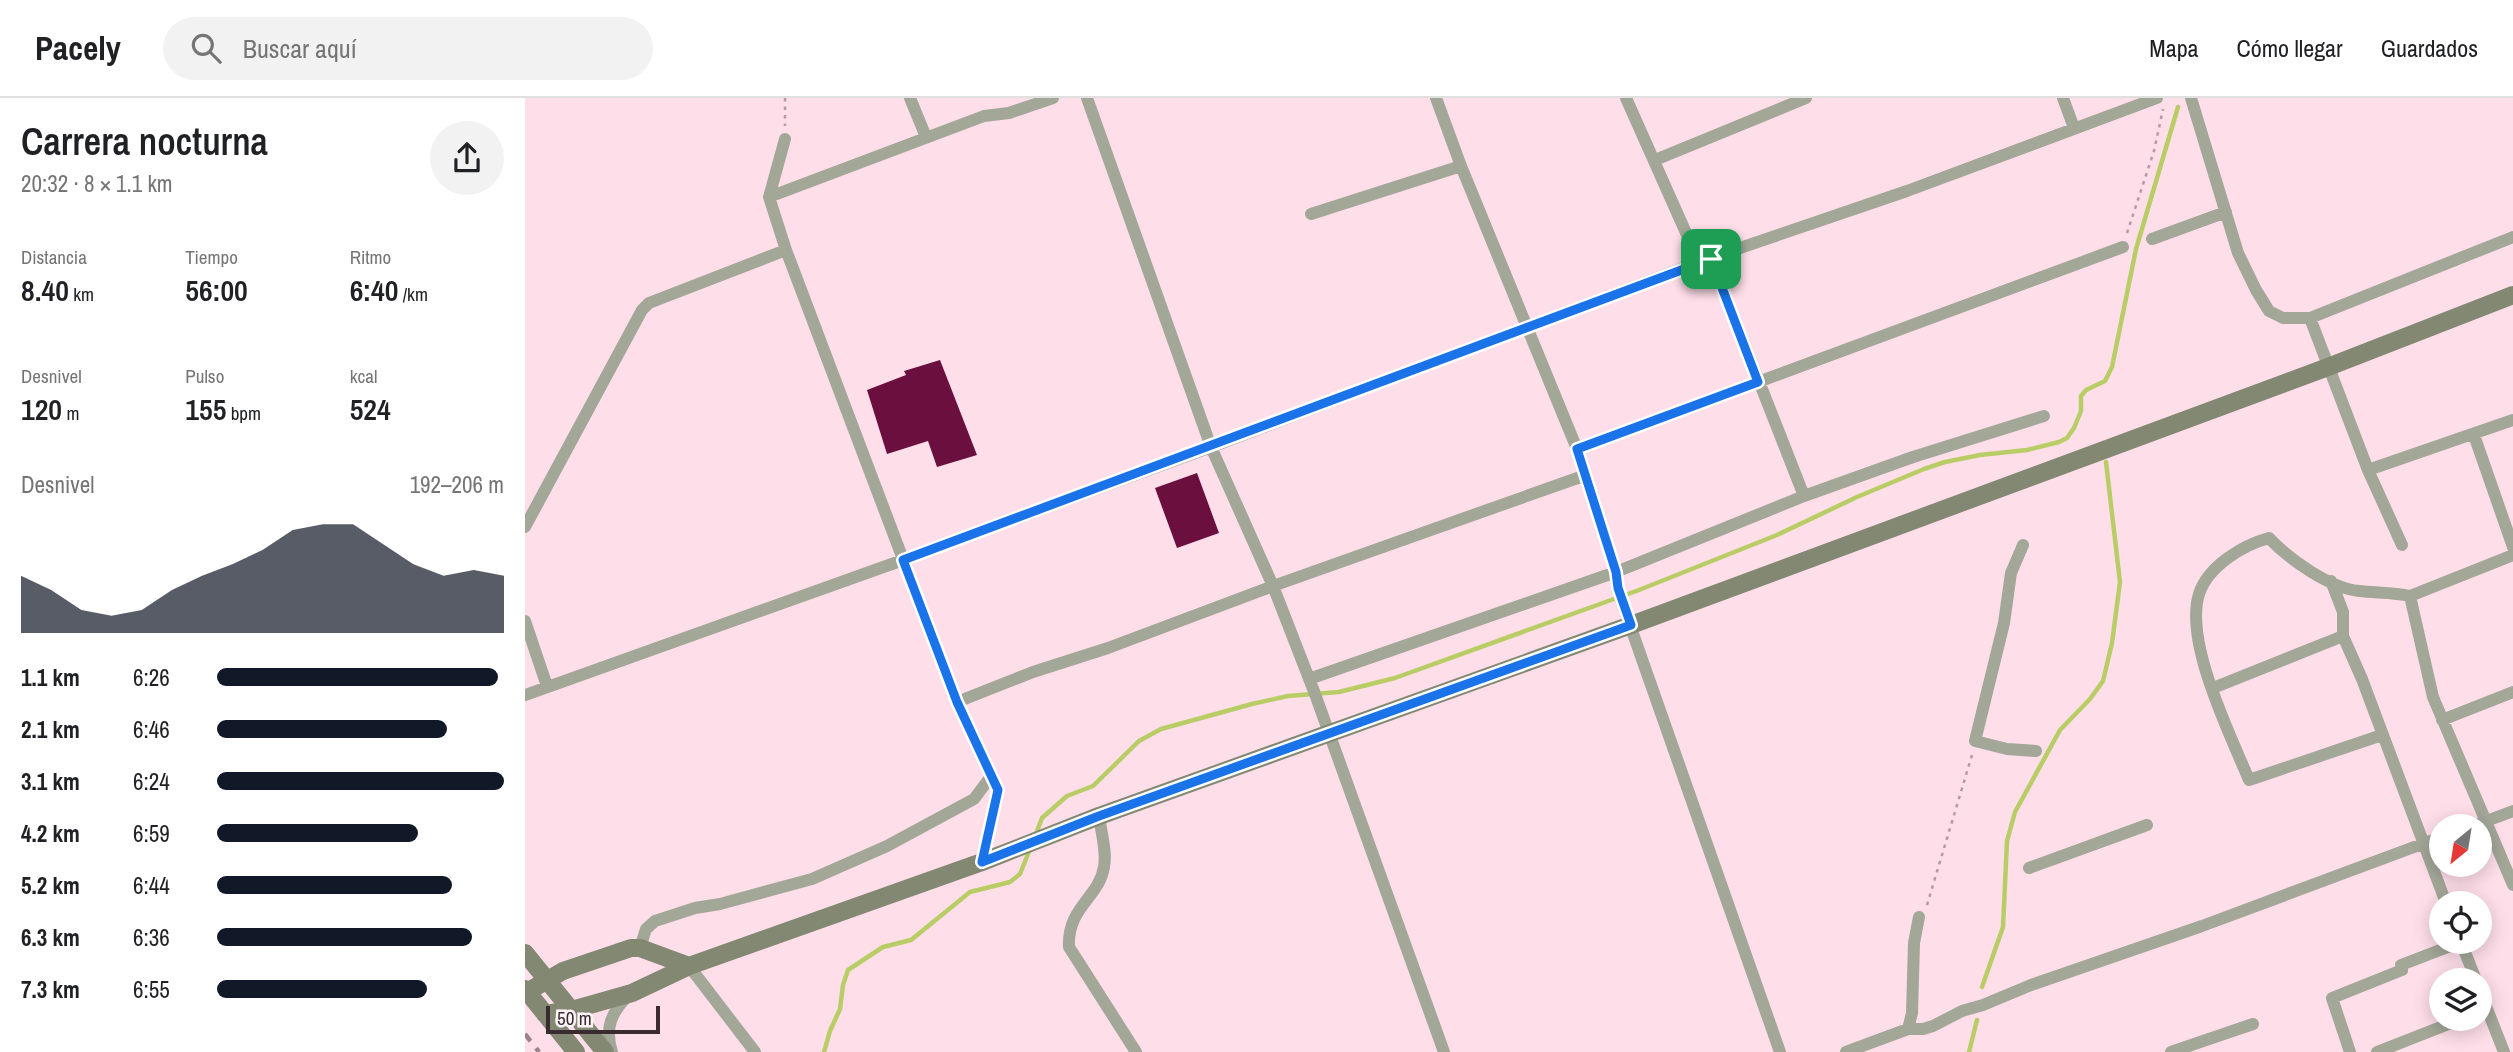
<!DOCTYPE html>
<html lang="es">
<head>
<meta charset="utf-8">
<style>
	body { margin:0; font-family:"Archivo Narrow",sans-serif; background:#f2f2f2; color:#202124; height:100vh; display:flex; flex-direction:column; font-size:26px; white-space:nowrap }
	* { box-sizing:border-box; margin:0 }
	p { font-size:23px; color:#757577 }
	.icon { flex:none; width:38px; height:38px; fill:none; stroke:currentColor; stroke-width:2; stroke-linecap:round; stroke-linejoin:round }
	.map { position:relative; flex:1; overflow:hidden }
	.details { display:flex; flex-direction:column; background:#fff; width:525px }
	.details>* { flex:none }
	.needle { width:46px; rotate:210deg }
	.buttons { position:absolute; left:1904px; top:716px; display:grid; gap:14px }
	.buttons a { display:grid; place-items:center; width:63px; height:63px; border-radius:50%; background:#fff; box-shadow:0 4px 18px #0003; font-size:35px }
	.scale { position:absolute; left:21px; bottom:18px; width:114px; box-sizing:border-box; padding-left:7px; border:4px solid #3a2b30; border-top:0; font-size:19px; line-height:24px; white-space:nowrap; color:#3a2b30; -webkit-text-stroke:5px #fbf3f6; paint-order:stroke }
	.pin { position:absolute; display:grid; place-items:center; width:60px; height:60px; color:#fff; margin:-30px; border-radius:14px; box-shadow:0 4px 10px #0006 }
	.round { display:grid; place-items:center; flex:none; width:74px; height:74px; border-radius:37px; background:#f2f2f2 }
	.headline { display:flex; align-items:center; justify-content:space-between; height:119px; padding:0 21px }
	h1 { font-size:38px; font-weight:600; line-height:52px }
	.figures { display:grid; grid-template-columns:repeat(3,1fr); gap:10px; height:119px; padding:7px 21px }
	.figures div { display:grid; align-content:center }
	.figures b { font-size:30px; font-weight:600 }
	.figures small { font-size:19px; font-weight:400 }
	.figures p { font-size:19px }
	.chart { height:196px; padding:14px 21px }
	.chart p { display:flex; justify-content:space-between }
	.chart svg { width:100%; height:126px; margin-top:7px; fill:#111827; opacity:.7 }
	ul { padding:0 21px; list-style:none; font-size:23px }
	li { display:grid; grid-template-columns:112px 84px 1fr; align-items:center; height:52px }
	li i { height:18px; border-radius:9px; background:#111827 }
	header { display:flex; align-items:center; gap:42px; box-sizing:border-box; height:98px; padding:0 35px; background:#fff; border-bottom:2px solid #e0e0e0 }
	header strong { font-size:33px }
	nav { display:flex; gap:38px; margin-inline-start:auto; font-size:24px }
	.search { width:490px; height:63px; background:#f2f2f2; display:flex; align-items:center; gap:18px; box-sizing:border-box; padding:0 24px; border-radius:38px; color:#757577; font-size:26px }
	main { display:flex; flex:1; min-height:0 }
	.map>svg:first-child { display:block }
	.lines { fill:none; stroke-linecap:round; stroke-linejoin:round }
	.stream { stroke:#b9cd67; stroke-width:4.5 }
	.building { fill:#6a0f3e }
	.path { stroke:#b49aa3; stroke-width:2.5; stroke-dasharray:3.5 5; stroke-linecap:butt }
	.street { stroke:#a3a798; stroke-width:12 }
	.secondary { stroke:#828872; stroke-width:18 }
	.rail { stroke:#9b838b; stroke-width:4.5; stroke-dasharray:9 9; stroke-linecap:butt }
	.route-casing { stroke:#fff; stroke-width:14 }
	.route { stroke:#1a73e8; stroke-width:9 }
</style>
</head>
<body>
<header>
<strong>Pacely</strong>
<div class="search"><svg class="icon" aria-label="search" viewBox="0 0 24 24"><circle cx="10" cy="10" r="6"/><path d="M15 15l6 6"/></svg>Buscar aquí</div>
<nav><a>Mapa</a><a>Cómo llegar</a><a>Guardados</a></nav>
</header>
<main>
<section class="details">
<div class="headline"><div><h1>Carrera nocturna</h1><p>20:32 · 8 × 1.1 km</p></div><a class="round"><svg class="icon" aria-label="share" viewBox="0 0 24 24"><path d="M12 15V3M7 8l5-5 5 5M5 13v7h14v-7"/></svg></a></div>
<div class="figures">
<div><p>Distancia</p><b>8.40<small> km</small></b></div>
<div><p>Tiempo</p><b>56:00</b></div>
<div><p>Ritmo</p><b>6:40<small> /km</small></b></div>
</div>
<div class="figures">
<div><p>Desnivel</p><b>120<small> m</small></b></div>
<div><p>Pulso</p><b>155<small> bpm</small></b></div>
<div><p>kcal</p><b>524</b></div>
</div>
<div class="chart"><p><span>Desnivel</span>192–206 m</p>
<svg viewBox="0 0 160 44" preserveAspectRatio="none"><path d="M0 44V24L10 29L20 36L30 38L40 36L50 29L60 24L70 20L80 15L90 8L100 6L110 6L120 13L130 20L140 24L150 22L160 24V44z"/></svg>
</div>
<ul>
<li><b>1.1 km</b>6:26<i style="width:98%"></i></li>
<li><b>2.1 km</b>6:46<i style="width:80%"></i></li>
<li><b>3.1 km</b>6:24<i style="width:100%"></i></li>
<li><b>4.2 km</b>6:59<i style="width:70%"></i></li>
<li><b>5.2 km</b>6:44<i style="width:82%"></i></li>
<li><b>6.3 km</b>6:36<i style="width:89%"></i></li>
<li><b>7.3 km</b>6:55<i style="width:73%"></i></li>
</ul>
</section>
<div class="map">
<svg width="1988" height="954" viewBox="0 0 1988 954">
	<rect width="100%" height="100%" fill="#fedee9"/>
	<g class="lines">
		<!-- stream -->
		<path class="stream" d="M 511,736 L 517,720 L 542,698 L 568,688 L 614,643 L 636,631 L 727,606 L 763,598 L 814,594 L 870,580 L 1114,492 L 1252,437 L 1332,399 L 1399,371 L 1420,364 L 1455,357 L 1502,352 L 1534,344 L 1542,340 L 1549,330 L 1556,313 L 1556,298 L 1561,292 L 1580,283 L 1587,269 L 1611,151 L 1653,9
			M 1457,889 L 1478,829 L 1482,743 L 1490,714 L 1535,632 L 1565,601 L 1578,583 L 1587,545 L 1595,484 L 1581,364
			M 299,954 L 305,933 L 315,911 L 318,887 L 323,872 L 358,849 L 386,842 L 445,794 L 485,784 L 495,776 L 505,751
			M 1444,954 L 1452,922"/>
	</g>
	<!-- building -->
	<path class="building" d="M 415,262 L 452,357 L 412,369 L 403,343 L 362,356 L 342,292 L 381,277 L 379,273 Z
		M 672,375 L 694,435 L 652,450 L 630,390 Z"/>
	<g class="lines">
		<!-- path -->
		<path class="path" d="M 260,0 L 260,28
			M 1602,135 L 1629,53 L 1638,11
			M 1402,807 L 1447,657"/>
		<!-- street -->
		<path class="street" d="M 385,0 L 401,39
			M 562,0 L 686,349 L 748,488 L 790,596 L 919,954
			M 911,0 L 936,68 L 1052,351 L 1091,474 L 1092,490 L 1255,954
			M 1101,0 L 1174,164
			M 1538,0 L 1549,30
			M 1666,0 L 1713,155 L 1731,192 L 1744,213 L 1758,220 L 1785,220 L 1988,139
			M 1130,62 L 1281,0
			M 244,99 L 260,41
			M 786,116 L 936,68
			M 1627,141 L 1701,114
			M 1186,161 L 1279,398
			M 1785,220 L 1843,372 L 1877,447
			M 1949,337 L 1988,449
			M 1052,351 L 1598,149
			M 1843,372 L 1988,322
			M 0,429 L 117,212 L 124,205 L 261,152
			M 1498,447 L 1486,475 L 1479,525 L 1450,643 L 1482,651 L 1511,653
			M 1806,483 L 1818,514 L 1818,538
			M 1885,498 L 1988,457
			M 0,523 L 22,588
			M 784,581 L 1091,474 L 1279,398 L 1388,359 L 1519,318
			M 1688,590 L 1818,538 L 1837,581 L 1921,805
			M 0,597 L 378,462 L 686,349 L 1174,164 L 1382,93 L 1632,0
			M 432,604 L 508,574 L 583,550 L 748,488 L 1061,377
			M 1917,622 L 1988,594
			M 1857,637 L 1724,682 C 1705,636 1659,544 1674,496 C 1683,468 1718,447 1744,440 C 1764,461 1804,490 1834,493 C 1851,495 1868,494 1885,498 L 1908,599 L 1988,787
			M 574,718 C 576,734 582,753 579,769 C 574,800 542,809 544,849 L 611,954
			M 1948,728 L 1988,713
			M 457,764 L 473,692 L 432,604 L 261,152 L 244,99 L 459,18 L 484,15 L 528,0
			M 1504,770 L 1622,727
			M 1936,844 L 1951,882
			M 115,850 L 121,831 L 130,823 L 170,810 L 195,806 L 287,781 L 362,748 L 449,701 L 467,677
			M 164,868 L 230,954
			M 1955,893 L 1979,954
			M 1383,931 L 1387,915 L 1389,845 L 1394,819
			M 87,954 C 79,929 87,913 105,896
			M 1321,954 L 1383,931 L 1398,931 L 1408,928 L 1437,913 L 1458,907 L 1506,887 L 1677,828 L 1916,739
			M 1646,954 L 1728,926
			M 1825,954 L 1807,900 L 1877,872 L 1876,867 L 1936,844
			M 1852,954 L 1939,920"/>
		<!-- secondary -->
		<path class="secondary" d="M 0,855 L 80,954
			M 0,891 L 51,954
			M 2,894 L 38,873 L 106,850 L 115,850 L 164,868
			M 20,916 L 47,912 L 107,895 L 164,868 L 457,764 L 574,718 L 1106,527 L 1803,269 L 1988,197"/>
		<!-- rail -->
		<path class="rail" d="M 0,936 L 14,954"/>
	</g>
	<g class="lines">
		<defs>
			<path id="route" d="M 1186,161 L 1233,284 L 1052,351 L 1091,474 L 1093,490 L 1106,527 L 574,718 L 457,764 L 473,692 L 432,604 L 378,462 Z"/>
		</defs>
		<!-- route casing -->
		<use href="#route" class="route-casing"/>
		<!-- route -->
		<use href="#route" class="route"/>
	</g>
</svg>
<div class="buttons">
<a><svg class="needle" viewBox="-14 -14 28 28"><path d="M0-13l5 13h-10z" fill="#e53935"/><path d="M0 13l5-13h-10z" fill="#757577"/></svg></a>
<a><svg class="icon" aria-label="locate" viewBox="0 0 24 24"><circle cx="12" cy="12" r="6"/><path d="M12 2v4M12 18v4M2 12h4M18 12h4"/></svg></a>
<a><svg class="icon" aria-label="layers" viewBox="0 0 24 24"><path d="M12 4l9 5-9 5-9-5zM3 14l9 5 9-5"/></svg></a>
</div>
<div class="scale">50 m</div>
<div class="pin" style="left:1186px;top:161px;background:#1e9e55"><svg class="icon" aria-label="arrive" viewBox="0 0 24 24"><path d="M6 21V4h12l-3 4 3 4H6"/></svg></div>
</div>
</main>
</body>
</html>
